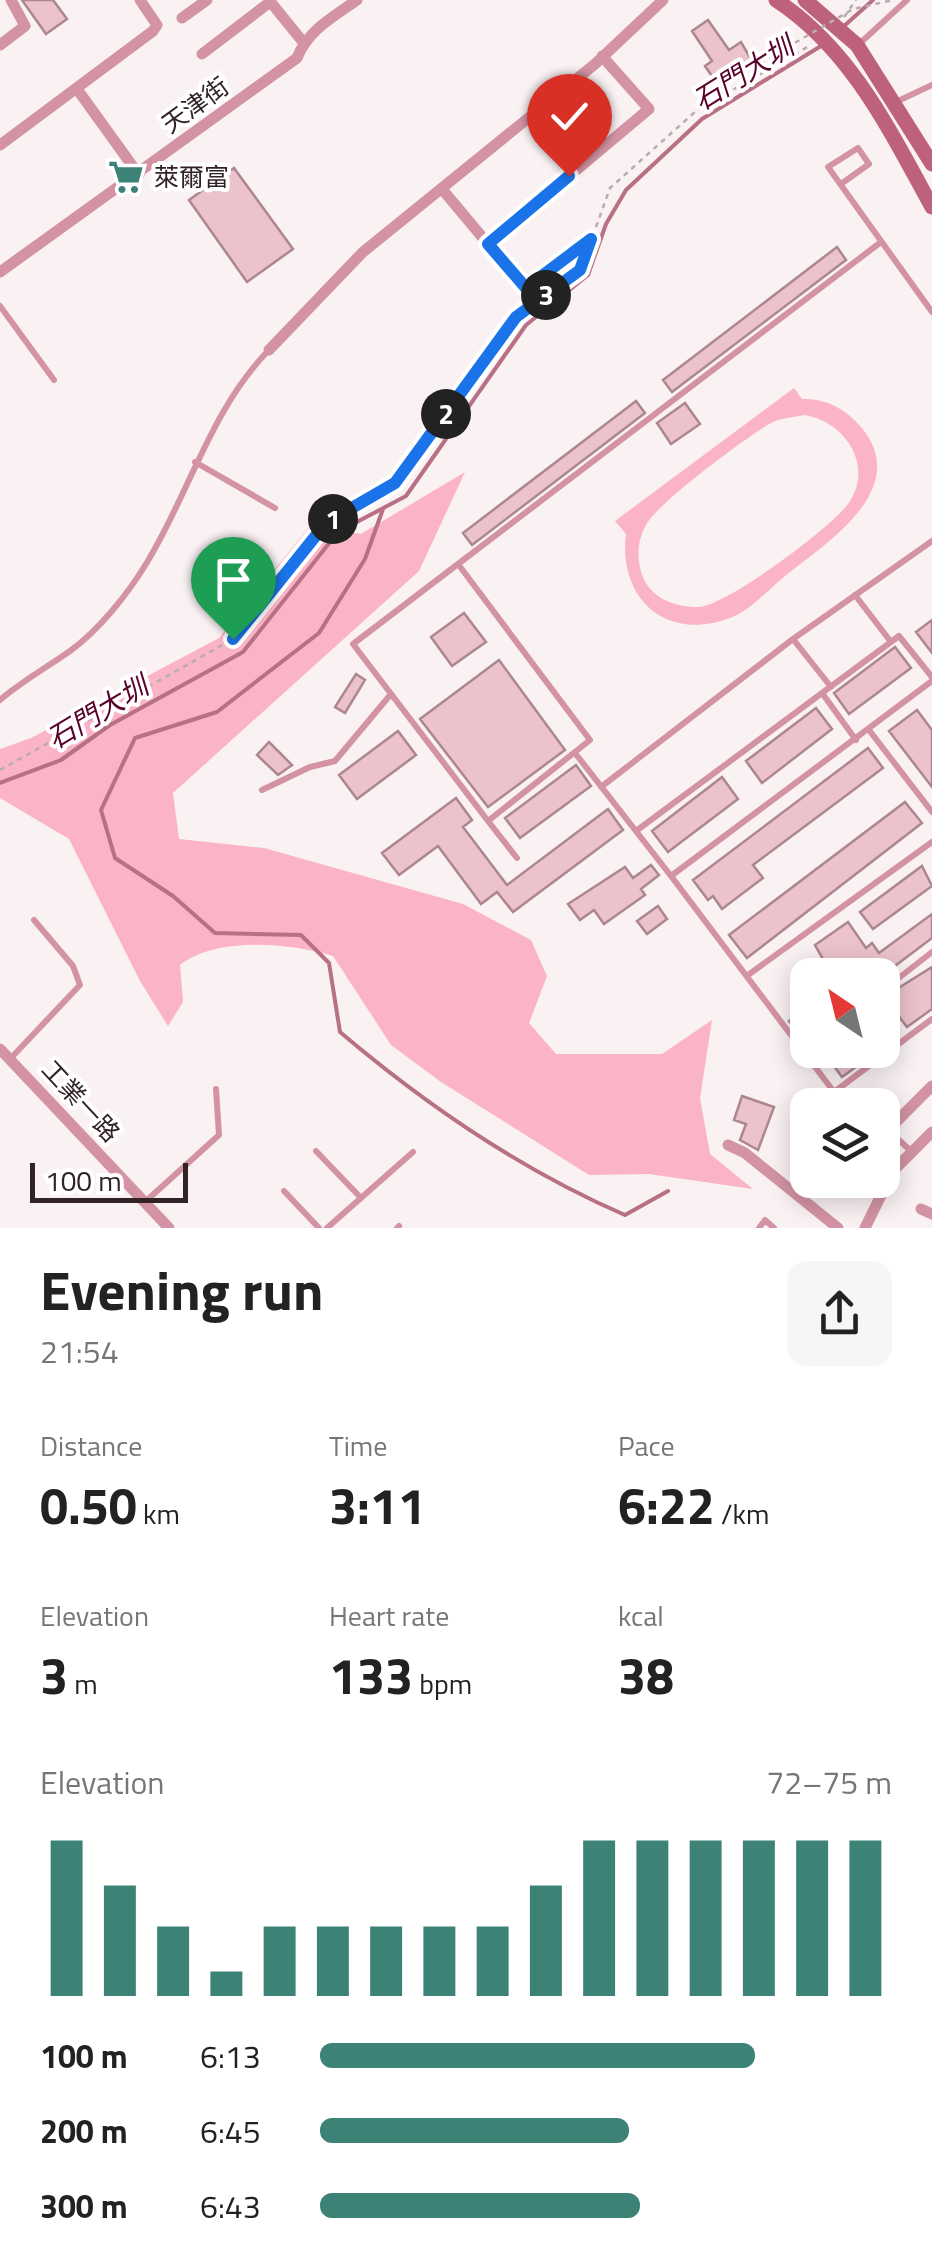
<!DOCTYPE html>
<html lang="en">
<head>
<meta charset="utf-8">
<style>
	body { margin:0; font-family:"Titillium Web","Noto Sans TC",sans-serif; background:#f6f6f6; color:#222; height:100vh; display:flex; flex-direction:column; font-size:38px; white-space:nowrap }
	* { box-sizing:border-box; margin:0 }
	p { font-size:32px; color:#767676 }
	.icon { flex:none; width:55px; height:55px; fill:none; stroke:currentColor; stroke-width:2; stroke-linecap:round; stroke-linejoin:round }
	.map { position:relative; height:1228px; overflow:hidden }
	.drawer { display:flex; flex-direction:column; background:#fff; flex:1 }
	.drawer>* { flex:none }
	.needle { width:65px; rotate:325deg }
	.buttons { position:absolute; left:790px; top:958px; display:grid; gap:20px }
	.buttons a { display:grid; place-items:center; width:110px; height:110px; border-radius:20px; background:#fff; box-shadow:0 5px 25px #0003; font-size:50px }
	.scale { position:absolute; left:30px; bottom:25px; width:158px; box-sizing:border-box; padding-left:10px; border:5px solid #312226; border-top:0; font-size:28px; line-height:35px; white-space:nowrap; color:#312226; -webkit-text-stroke:8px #fff; paint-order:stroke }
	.pin { position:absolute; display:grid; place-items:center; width:85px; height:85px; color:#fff; margin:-102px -42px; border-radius:50% 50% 50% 0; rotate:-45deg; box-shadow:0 0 10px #0007 }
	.pin .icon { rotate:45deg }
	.km { position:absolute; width:50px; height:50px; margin:-25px; border-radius:50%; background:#222; color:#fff; font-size:28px; line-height:50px; text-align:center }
	.round { display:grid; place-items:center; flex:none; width:105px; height:105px; border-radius:20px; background:#f6f6f6 }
	.headline { display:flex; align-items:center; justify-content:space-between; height:170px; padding:0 40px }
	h1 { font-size:55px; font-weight:700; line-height:75px }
	.figures { display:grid; grid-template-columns:repeat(3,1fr); gap:15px; height:170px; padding:10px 40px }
	.figures div { display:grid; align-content:center }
	.figures b { font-size:50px; font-weight:700 }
	.figures small { font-size:28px; font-weight:400 }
	.figures p { font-size:28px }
	.chart { height:280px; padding:20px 40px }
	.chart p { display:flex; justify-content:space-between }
	.chart svg { width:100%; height:180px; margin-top:10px; stroke:#3d8277; stroke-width:6 }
	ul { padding:0 40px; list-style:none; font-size:32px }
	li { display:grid; grid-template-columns:160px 120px 1fr; align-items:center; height:75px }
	li i { height:25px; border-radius:12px; background:#3d8277 }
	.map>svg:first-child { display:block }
	.green { fill:#fbb3c6; fill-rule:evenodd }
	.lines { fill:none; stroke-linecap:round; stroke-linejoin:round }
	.stream { stroke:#b77084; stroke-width:4 }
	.building { fill:#ecc3cd; stroke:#ac8690; stroke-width:2.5 }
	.path { stroke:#b7acaf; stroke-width:2.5; stroke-dasharray:5 5; stroke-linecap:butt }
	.lane { stroke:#d393a4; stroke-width:6 }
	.street { stroke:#d393a4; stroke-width:11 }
	.secondary { stroke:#bd617d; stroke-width:15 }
	.path-bridge { stroke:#b7acaf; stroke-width:2.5; stroke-dasharray:5 5; stroke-linecap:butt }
	.route-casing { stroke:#fff; stroke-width:20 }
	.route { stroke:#1a73e8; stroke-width:12 }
	.labels { text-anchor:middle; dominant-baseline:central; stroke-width:8; stroke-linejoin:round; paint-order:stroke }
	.street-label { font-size:25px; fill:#312226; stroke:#fff }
	.poi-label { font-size:25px; fill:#312226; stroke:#fff; text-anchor:start }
	.water-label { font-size:28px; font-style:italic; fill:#59022a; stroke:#fff }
</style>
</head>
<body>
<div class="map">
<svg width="932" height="1228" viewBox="0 0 932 1228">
	<rect width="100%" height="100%" fill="#faf1f3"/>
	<!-- green -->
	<path class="green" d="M 794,388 L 802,399 C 825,398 846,409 861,427 C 913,489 826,543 785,576 C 769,589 750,611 730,618 C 666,642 618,599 626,534 L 615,521 ZM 805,415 C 850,423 878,474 842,511 C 821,534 726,606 698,607 C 678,607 657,601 646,583 C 636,566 636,542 646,525 C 658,502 743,440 769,424 C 780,418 793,417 805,415 Z
		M 465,472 L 419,571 L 173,793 L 179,839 L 264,848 L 463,904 L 531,940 L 547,976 L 529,1023 L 556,1054 L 662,1054 L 712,1020 L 700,1098 L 710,1154 L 753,1189 L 649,1174 L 589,1175 L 441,1082 L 391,1045 L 333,956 C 292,943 216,936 180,965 L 183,1002 L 168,1026 L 140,981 L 69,839 L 0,798 L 0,749 L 31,738 L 219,638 L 311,525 L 361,534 Z"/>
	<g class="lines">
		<!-- stream -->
		<path class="stream" d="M 843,27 L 873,0
			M 383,509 L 365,559 L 319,633 L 217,712 L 135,738 L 101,810 L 115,858 L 173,896 L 215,933 L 301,935 L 329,963 L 340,1032 C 426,1105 521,1170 625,1215 L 668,1191
			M 0,783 L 61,760 L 110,725 L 243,652 L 338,532 L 406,496 L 526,325 L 588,275 L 606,224 L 626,190 L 702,119 L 821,46"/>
	</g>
	<!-- building -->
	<path class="building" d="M 22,0 L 53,0 L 67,19 L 46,34 Z
		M 708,20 L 729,50 L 741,42 L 751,59 L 716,82 L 705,66 L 712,61 L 692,31 Z
		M 234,168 L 293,249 L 247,282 L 189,200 Z
		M 837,247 L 846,260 L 672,392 L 663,380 Z
		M 636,401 L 645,413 L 472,545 L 463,533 Z
		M 685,403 L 700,424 L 671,444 L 657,423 Z
		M 464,613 L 486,642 L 452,666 L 431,637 Z
		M 932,620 L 932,653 L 916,632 Z
		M 895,647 L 911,668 L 849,714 L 834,693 Z
		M 499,660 L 565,750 L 488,807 L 420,719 Z
		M 356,674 L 365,680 L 345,713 L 335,707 Z
		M 816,708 L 832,729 L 762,783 L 746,761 Z
		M 917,710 L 932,730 L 932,787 L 889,731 Z
		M 398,731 L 416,755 L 357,799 L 339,775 Z
		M 269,742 L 292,765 L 278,775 L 257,755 Z
		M 868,748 L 883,768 L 753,865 L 763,878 L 722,909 L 713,896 L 708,900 L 693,880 Z
		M 576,765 L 591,786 L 520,838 L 505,818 Z
		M 722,777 L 738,799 L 668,852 L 652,831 Z
		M 456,798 L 472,820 L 463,827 L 507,885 L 608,809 L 623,830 L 513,912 L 497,892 L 481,904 L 438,846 L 399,875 L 382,853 Z
		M 905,802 L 922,823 L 747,958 L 729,935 Z
		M 651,865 L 659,875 L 641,889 L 645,895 L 604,924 L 594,910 L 580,920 L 568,904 L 625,867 L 633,878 Z
		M 922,866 L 932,886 L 873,929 L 860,912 Z
		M 658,906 L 667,919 L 647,934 L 637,921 Z
		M 932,914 L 932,938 L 891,969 L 894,973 L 882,982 L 882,975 L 832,975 L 815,945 L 848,922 L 866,948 L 872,943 L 879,953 Z
		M 932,967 L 932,1009 L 907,1027 L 884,997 Z
		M 808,1007 L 808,1034 L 802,1038 L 789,1021 Z
		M 822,1050 L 879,1050 L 842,1077 Z
		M 742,1096 L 774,1107 L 758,1150 L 740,1140 L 746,1124 L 734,1120 Z"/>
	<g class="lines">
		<!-- path -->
		<path class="path" d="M 844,17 L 856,0
			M 596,227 L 610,188 L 696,111 L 809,46
			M 0,770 L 233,639 L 326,523 L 395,483 L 516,317 L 580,269 L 584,258"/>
		<!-- lane -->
		<path class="lane" d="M 858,45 L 907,0
			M 896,102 L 932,85
			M 841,184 L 869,164 L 858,148 L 828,167 L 932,312
			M 0,306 L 54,380
			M 195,462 L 275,508
			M 458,564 L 590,740 L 488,821 L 353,644 Z
			M 458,564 L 881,242
			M 855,595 L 891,642
			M 793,639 L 831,687
			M 822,693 L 856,740
			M 0,700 C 22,681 46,668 70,651 C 99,630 127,595 146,564 C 189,494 210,411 268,351
			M 869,730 L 932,812
			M 575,753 L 671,876 L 932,681
			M 601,787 L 793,639 L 932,541
			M 262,790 L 310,767 L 335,761 L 391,694
			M 488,821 L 517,858
			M 636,831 L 899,636 L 932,677
			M 671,876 L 834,1092 L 932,1019
			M 748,975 L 932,842
			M 882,991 L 932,952
			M 11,1058 L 80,985 L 73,966 L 34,920
			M 889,1131 L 912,1152
			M 316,1151 L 361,1198
			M 284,1191 L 319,1228
			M 146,1201 L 219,1135 L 216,1089
			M 327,1228 L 413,1152
			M 397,1228 L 399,1226
			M 759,1228 L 765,1220 L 774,1228"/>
		<!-- street -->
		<path class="street" d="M 269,0 L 303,42
			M 182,18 L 207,0
			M 0,45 L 25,26 L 11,0
			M 202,54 L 270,2
			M 77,89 L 139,175
			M 0,145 L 153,31 L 157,25 L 140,0
			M 442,189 L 488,244 L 649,109 L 602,56
			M 488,244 L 526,288 L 591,239
			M 0,272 L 297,58 C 308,30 333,17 357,0
			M 269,350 L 363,252 L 595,64 L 663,0
			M 0,1049 L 169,1228
			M 882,1136 L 932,1086
			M 728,1145 L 745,1153 L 838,1228
			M 829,1182 L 831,1180
			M 921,1209 L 932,1214
			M 865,1228 L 893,1171 L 932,1132"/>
		<!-- secondary -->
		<path class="secondary" d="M 776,0 C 851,49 890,131 932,207
			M 805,0 L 857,45 L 932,164"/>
		<!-- path-bridge -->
		<path class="path-bridge" d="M 790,57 L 788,53 L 740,80 L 738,76 L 853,9 L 893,0"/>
	</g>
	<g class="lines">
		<defs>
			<path id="route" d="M 233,639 L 326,523 L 395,483 L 516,317 L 580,270 L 591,239 L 526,288 L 488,244 L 569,176"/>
		</defs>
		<!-- route casing -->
		<use href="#route" class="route-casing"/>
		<!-- route -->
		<use href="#route" class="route"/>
	</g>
	<!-- icons -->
	<defs>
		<symbol id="supermarket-bare" viewBox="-9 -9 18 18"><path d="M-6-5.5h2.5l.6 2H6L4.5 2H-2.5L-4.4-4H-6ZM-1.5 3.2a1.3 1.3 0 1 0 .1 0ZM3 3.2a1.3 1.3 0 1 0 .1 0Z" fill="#3d8277" stroke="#fff" stroke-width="2.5" paint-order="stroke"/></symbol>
	</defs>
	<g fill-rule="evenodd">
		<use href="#supermarket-bare" x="101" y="152" width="50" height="50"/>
	</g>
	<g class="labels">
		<!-- street labels -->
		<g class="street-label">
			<text transform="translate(195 105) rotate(-36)">天津街</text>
			<text transform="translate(81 1101) rotate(47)">工業一路</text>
		</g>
		<!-- poi labels -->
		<g class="poi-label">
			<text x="154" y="177">萊爾富</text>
		</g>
		<!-- water labels -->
		<g class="water-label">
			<text transform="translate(743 73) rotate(-32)">石門大圳</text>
			<text transform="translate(97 712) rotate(-31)">石門大圳</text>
		</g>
	</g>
</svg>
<div class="buttons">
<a><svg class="needle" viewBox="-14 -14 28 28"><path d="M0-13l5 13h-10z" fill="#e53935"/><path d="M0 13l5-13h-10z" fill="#767676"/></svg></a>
<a><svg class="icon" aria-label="layers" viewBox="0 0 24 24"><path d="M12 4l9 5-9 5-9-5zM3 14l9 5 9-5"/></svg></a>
</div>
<div class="scale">100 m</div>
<div class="pin" style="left:233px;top:639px;background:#1e9e55"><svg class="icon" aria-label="arrive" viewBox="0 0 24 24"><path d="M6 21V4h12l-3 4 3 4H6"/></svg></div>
<div class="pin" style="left:569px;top:176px;background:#d93025"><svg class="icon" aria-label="check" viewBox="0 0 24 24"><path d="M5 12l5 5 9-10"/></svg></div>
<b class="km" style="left:333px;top:519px">1</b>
<b class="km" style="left:446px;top:414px">2</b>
<b class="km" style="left:546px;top:295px">3</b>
</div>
<section class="drawer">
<div class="headline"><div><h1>Evening run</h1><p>21:54</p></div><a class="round"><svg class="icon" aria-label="share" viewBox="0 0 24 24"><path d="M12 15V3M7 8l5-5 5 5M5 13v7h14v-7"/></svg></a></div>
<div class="figures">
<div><p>Distance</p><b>0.50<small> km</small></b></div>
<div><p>Time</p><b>3:11</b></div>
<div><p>Pace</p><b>6:22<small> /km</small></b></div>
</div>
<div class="figures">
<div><p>Elevation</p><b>3<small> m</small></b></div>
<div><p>Heart rate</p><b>133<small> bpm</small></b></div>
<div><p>kcal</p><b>38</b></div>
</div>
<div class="chart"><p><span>Elevation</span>72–75 m</p>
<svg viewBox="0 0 160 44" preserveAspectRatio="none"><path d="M5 44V6M15 44V17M25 44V27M35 44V38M45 44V27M55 44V27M65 44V27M75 44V27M85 44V27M95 44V17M105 44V6M115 44V6M125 44V6M135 44V6M145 44V6M155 44V6"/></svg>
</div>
<ul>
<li><b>100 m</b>6:13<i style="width:76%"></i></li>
<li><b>200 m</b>6:45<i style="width:54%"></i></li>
<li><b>300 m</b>6:43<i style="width:56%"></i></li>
</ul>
</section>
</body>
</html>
